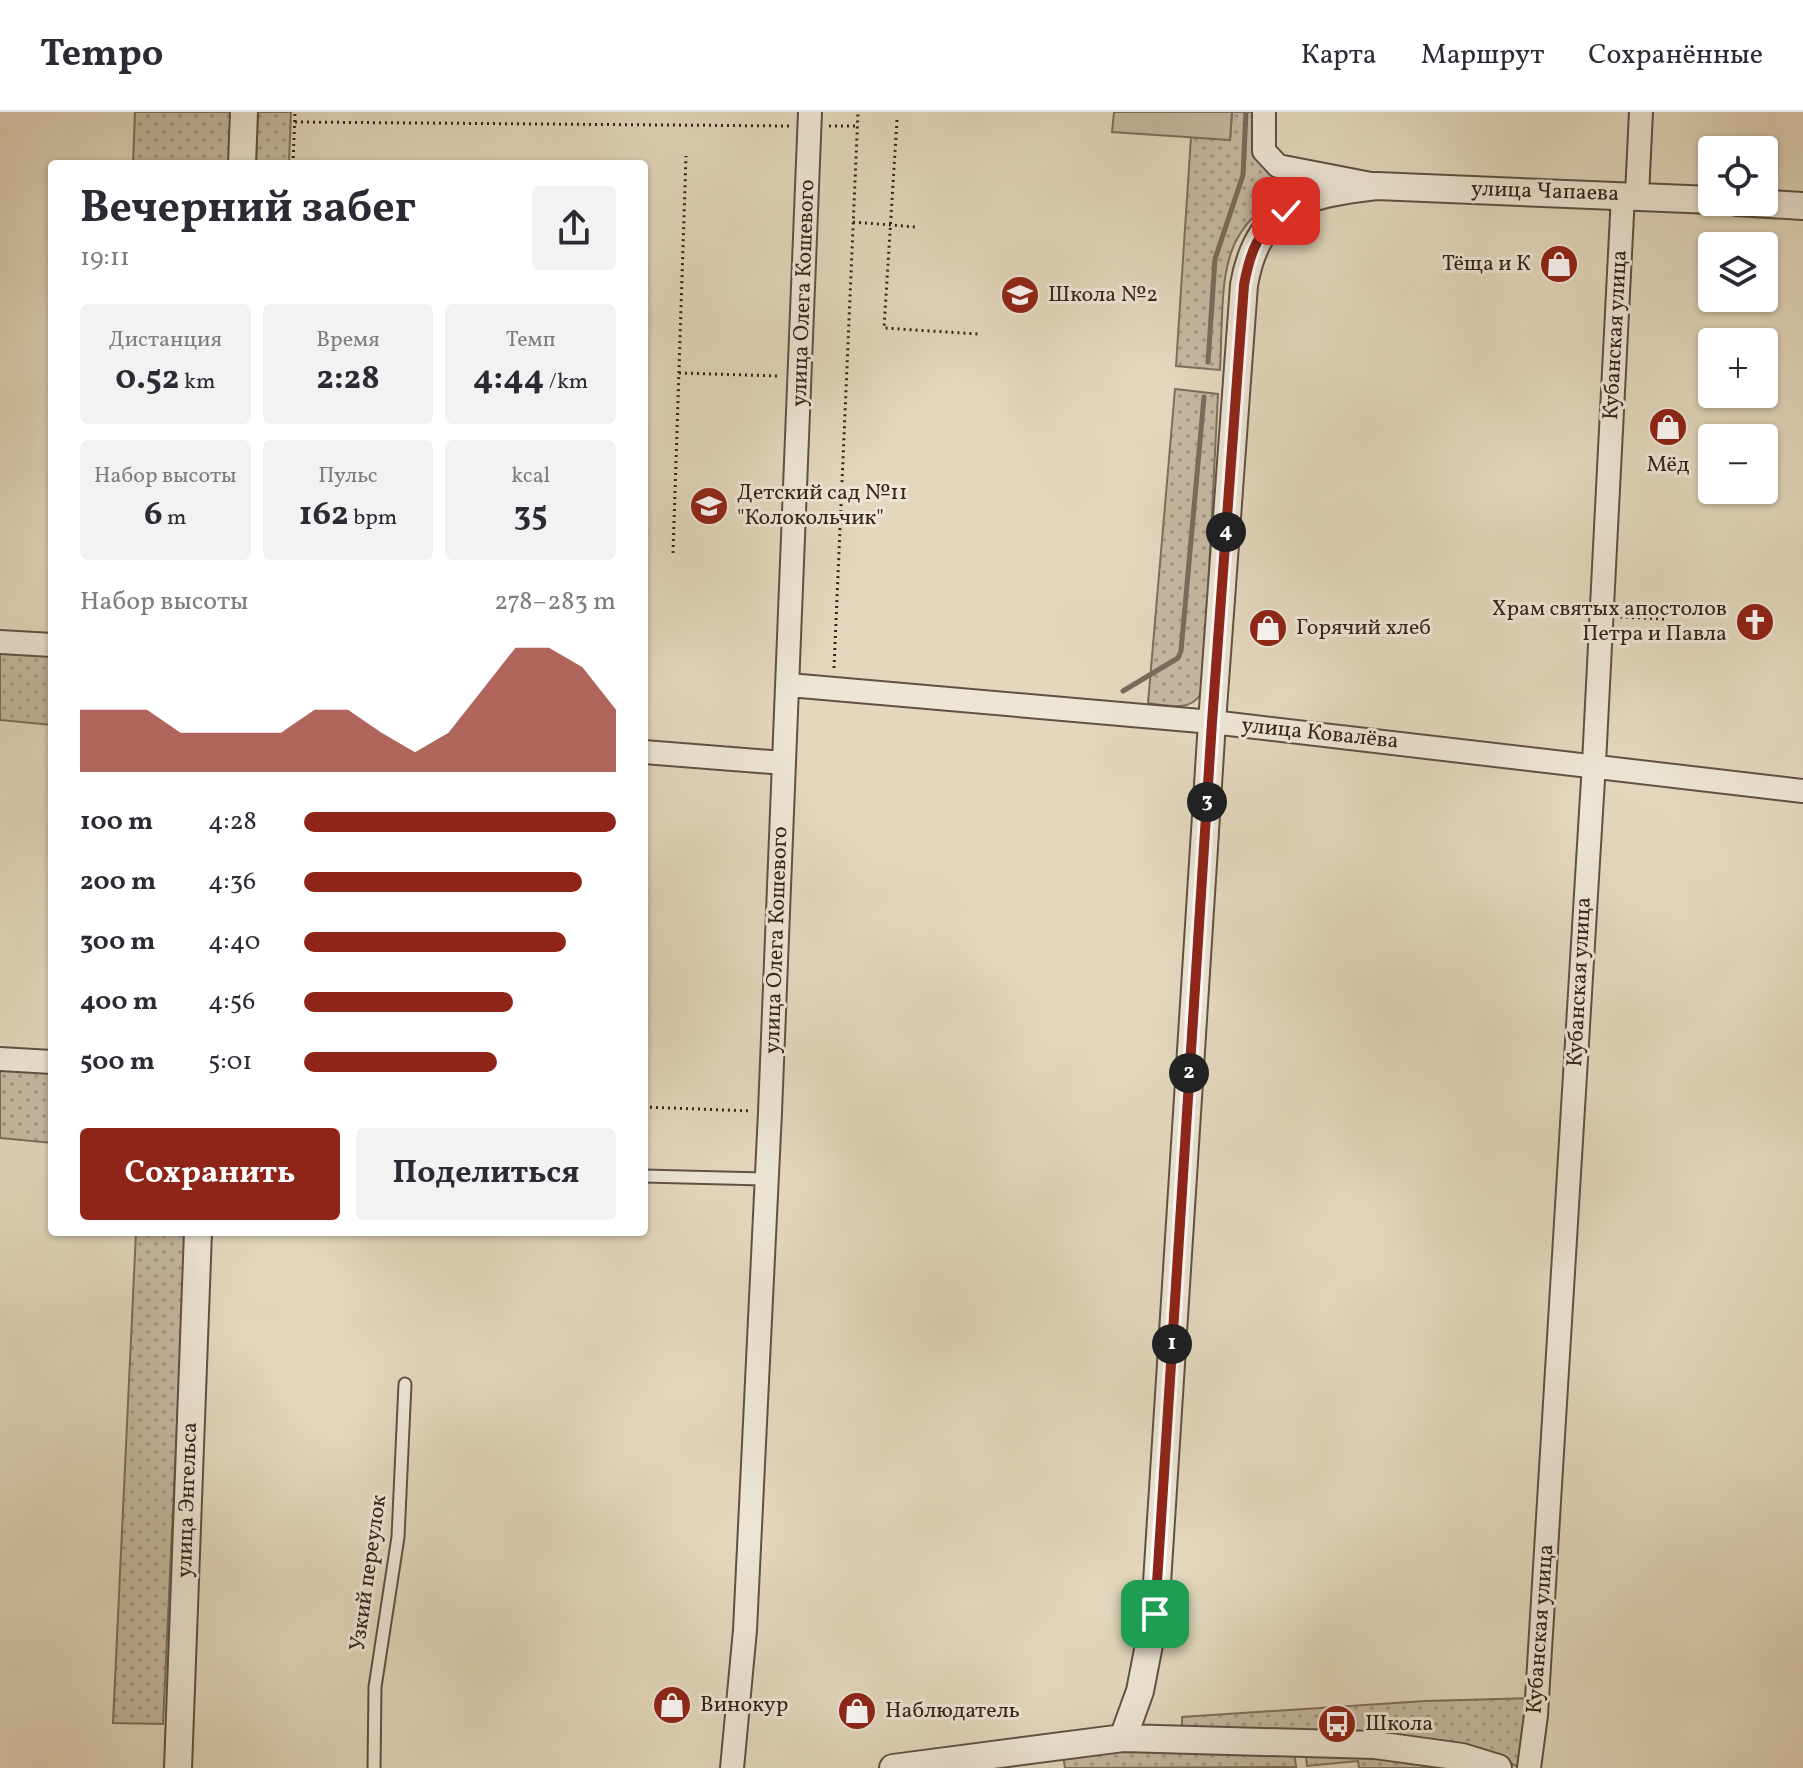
<!DOCTYPE html>
<html lang="ru">
<head>
<meta charset="utf-8">
<style>
	body { margin:0; font-family:Vollkorn,serif; background:#f2f2f3; color:#2b2b33; height:100vh; display:flex; flex-direction:column; font-size:30px; white-space:nowrap }
	* { box-sizing:border-box; margin:0 }
	p { font-size:26px; color:#7c7c81 }
	.icon { flex:none; width:44px; height:44px; fill:none; stroke:currentColor; stroke-width:2; stroke-linecap:round; stroke-linejoin:round }
	.map { position:relative; flex:1; overflow:hidden }
	.panel { position:absolute; left:48px; top:48px; width:600px; height:1076px; display:flex; flex-direction:column; background:#fff; border-radius:8px; box-shadow:0 2px 6px #0004 }
	.panel>* { flex:none }
	.fabs { position:absolute; left:1698px; top:24px; display:grid; gap:16px }
	.fabs a { display:grid; place-items:center; width:80px; height:80px; border-radius:8px; background:#fff; box-shadow:0 2px 6px #0004; font-size:40px }
	.pin { position:absolute; display:grid; place-items:center; width:68px; height:68px; color:#fff; margin:-34px; border-radius:16px; box-shadow:0 4px 12px #0006 }
	.km { position:absolute; width:40px; height:40px; margin:-20px; border-radius:50%; background:#222; color:#fff; font-size:22px; line-height:40px; text-align:center }
	.round { display:grid; place-items:center; flex:none; width:84px; height:84px; border-radius:8px; background:#f2f2f3 }
	.summary { display:flex; align-items:center; justify-content:space-between; height:136px; padding:0 32px }
	h1 { font-size:44px; font-weight:700; line-height:60px }
	.metrics { display:grid; grid-template-columns:repeat(3,1fr); gap:12px; height:136px; padding:8px 32px }
	.metrics div { display:grid; align-content:center; border-radius:8px; background:#f2f2f3; text-align:center }
	.metrics b { font-size:34px; font-weight:700 }
	.metrics small { font-size:22px; font-weight:400 }
	.metrics p { font-size:22px }
	.chart { height:224px; padding:16px 32px }
	.chart p { display:flex; justify-content:space-between }
	.chart svg { width:100%; height:144px; margin-top:8px; fill:#8f2418; opacity:.7 }
	.cta { display:flex; gap:16px; margin-top:auto; padding:16px 32px }
	.cta a { flex:1; height:92px; border-radius:8px; background:#8f2418; color:#fff; font-size:32px; font-weight:700; line-height:92px; text-align:center }
	.cta a+a { background:#f2f2f3; color:#2b2b33 }
	ul { padding:0 32px; list-style:none; font-size:26px }
	li { display:grid; grid-template-columns:128px 96px 1fr; align-items:center; height:60px }
	li i { height:20px; border-radius:10px; background:#8f2418 }
	header { display:flex; align-items:center; gap:48px; box-sizing:border-box; height:112px; padding:0 40px; background:#fff; border-bottom:2px solid #e1e1e2 }
	header strong { font-size:38px }
	nav { display:flex; gap:44px; margin-inline-start:auto; font-size:28px }
	.map>svg:first-child { display:block }
	.grass { fill:url(#grass-dots); stroke:#7d6e5e; stroke-width:2 }
	.pitch { fill:#c5b9a2; stroke:#7d6e5e; stroke-width:2 }
	.lines { fill:none; stroke-linecap:round; stroke-linejoin:round }
	.stream { stroke:#7a6b5c; stroke-width:5 }
	.service-casing { stroke:#605144; stroke-width:15 }
	.minor-casing { stroke:#605144; stroke-width:26 }
	.tertiary-casing { stroke:#605144; stroke-width:30 }
	.path { stroke:#35241b; stroke-width:3; stroke-dasharray:2 4; stroke-linecap:butt }
	.service { stroke:#ede6d5; stroke-width:11 }
	.minor { stroke:#ede6d5; stroke-width:22 }
	.tertiary { stroke:#ede6d5; stroke-width:26 }
	.route-casing { stroke:#fff; stroke-width:16 }
	.route { stroke:#8f2418; stroke-width:10 }
	.labels { text-anchor:middle; dominant-baseline:central; stroke-width:6; stroke-linejoin:round; paint-order:stroke }
	.street-label { font-size:22px; fill:#35241b; stroke:#ede6d5 }
	.poi-label { font-size:22px; fill:#35241b; stroke:#ede6d5; text-anchor:start }
</style>
</head>
<body>
<header>
<strong>Tempo</strong>
<nav><a>Карта</a><a>Маршрут</a><a>Сохранённые</a></nav>
</header>
<div class="map">
<svg width="1803" height="1656" viewBox="0 0 1803 1656">
	<defs>
		<pattern id="grass-dots" width="8" height="8" patternUnits="userSpaceOnUse" patternTransform="scale(2)"><rect width="8" height="8" fill="#c5b9a2"/><path d="M2 2h.1M6 6h.1" fill="none" stroke="#a19683" stroke-width="1.8" stroke-linecap="round"/></pattern>
	</defs>
	<rect width="100%" height="100%" fill="#e3d8be"/>
	<filter id="stains"><feTurbulence type="fractalNoise" baseFrequency=".0025" numOctaves="4"/><feColorMatrix values="0 0 0 0 .2 0 0 0 0 .09 0 0 0 0 .02 0 0 0 .5 -.17"/></filter>
	<radialGradient id="worn" r=".72"><stop offset=".6" stop-color="#630" stop-opacity="0"/><stop offset="1" stop-color="#630" stop-opacity=".3"/></radialGradient>
	<!-- grass -->
	<path class="grass" d="M 135,0 L 233,0 L 231,52 L 133,52 Z
		M 258,0 L 291,0 L 289,52 L 256,52 Z
		M 1232,0 L 1257,0 L 1256,27 L 1315,68 C 1212,108 1225,161 1220,258 L 1176,254 L 1191,25 L 1230,28 Z
		M 1175,277 L 1218,282 L 1203,577 C 1194,601 1169,594 1148,591 Z
		M 0,538 L 52,542 L 52,613 L 0,608 Z
		M 0,954 L 52,957 L 52,1031 L 0,1026 Z
		M 136,1120 L 186,1120 L 163,1612 L 113,1611 Z
		M 1531,1586 L 1520,1656 L 1508,1650 L 1182,1618 L 1182,1605 L 1425,1589 Z
		M 1121,1635 L 1294,1636 L 1296,1655 L 1065,1656 L 1063,1643 Z
		M 1305,1637 L 1471,1656 L 1359,1656 L 1358,1649 L 1307,1654 Z"/>
	<!-- pitch -->
	<path class="pitch" d="M 1114,0 L 1232,0 L 1230,28 L 1112,20 Z"/>
	<g class="lines">
		<!-- stream -->
		<path class="stream" d="M 1208,250 L 1215,147 L 1243,63 L 1246,0
			M 1123,579 L 1178,546 L 1181,539 L 1204,285"/>
		<defs>
			<path id="service" d="M 644,1064 L 767,1067
				M 374,1656 L 375,1575 L 398,1425 L 405,1272"/>
			<path id="minor" d="M 1264,0 L 1264,39 L 1278,54 L 1371,72
				M 1637,83 L 1641,0
				M 0,530 L 52,533
				M 789,573 L 1212,610 L 1803,679
				M 644,640 L 784,651
				M 0,947 L 52,950
				M 732,1656 L 745,1518 L 770,1000 L 810,0
				M 1529,1656 L 1536,1603 L 1594,651 L 1623,83"/>
			<path id="tertiary" d="M 242,52 L 244,0
				M 1737,90 L 1803,94
				M 1123,1626 L 1140,1579 L 1155,1502 L 1212,610 L 1244,173 C 1258,93 1305,82 1377,74 L 1712,88
				M 178,1656 L 198,1120
				M 893,1656 L 1123,1626 L 1375,1633 L 1462,1645 L 1498,1656"/>
		</defs>
		<!-- service casing -->
		<use href="#service" class="service-casing"/>
		<!-- minor casing -->
		<use href="#minor" class="minor-casing"/>
		<!-- tertiary casing -->
		<use href="#tertiary" class="tertiary-casing"/>
		<!-- path -->
		<path class="path" d="M 897,8 L 884,216 L 978,222
			M 295,10 L 789,14
			M 829,14 L 857,14
			M 293,52 L 295,0
			M 853,110 L 916,115
			M 679,261 L 779,264
			M 673,441 L 686,44
			M 1620,505 L 1664,507
			M 834,556 L 858,0
			M 644,995 L 752,999"/>
		<!-- service -->
		<use href="#service" class="service"/>
		<!-- minor -->
		<use href="#minor" class="minor"/>
		<!-- tertiary -->
		<use href="#tertiary" class="tertiary"/>
	</g>
	<g class="lines">
		<defs>
			<path id="route" d="M 1155,1502 L 1212,610 L 1244,173 C 1250,140 1258,118 1286,99"/>
		</defs>
		<!-- route casing -->
		<use href="#route" class="route-casing"/>
		<!-- route -->
		<use href="#route" class="route"/>
	</g>
	<!-- icons -->
	<defs>
		<symbol id="shop-disc" viewBox="-11 -11 22 22"><circle r="9.5" fill="#8f2418" stroke="#ede6d5"/><path d="M-5-2.5h2.3a2.7 3.5 0 0 1 5.4 0H5L5.5 6h-11ZM-1.5-2.5h3a1.5 2.3 0 0 0-3 0Z" fill="#fff"/></symbol>
		<symbol id="school-disc" viewBox="-11 -11 22 22"><circle r="9.5" fill="#8f2418" stroke="#ede6d5"/><path d="M0-5L7-2L0 1L-7-2ZM-4 1L0 2.5L4 1V4Q0 6-4 4Z" fill="#fff"/></symbol>
		<symbol id="church-disc" viewBox="-11 -11 22 22"><circle r="9.5" fill="#8f2418" stroke="#ede6d5"/><path d="M-1.2-6h2.4v3.5h3.3v2.4h-3.3V6h-2.4V-.1h-3.3v-2.4h3.3Z" fill="#fff"/></symbol>
		<symbol id="bus-disc" viewBox="-11 -11 22 22"><circle r="9.5" fill="#8f2418" stroke="#ede6d5"/><path d="M-5-6H5V4H4V6H2V4H-2V6H-4V4H-5ZM-3.5-4V0h7V-4ZM-3.5 1.2v1.5H-2V1.2ZM2 1.2v1.5H3.5V1.2Z" fill="#fff"/></symbol>
	</defs>
	<g fill-rule="evenodd">
		<use href="#shop-disc" x="1537" y="130" width="44" height="44"/>
		<use href="#school-disc" x="998" y="161" width="44" height="44"/>
		<use href="#shop-disc" x="1646" y="293" width="44" height="44"/>
		<use href="#school-disc" x="687" y="372" width="44" height="44"/>
		<use href="#church-disc" x="1733" y="488" width="44" height="44"/>
		<use href="#shop-disc" x="1246" y="494" width="44" height="44"/>
		<use href="#shop-disc" x="650" y="1571" width="44" height="44"/>
		<use href="#shop-disc" x="835" y="1577" width="44" height="44"/>
		<use href="#bus-disc" x="1315" y="1590" width="44" height="44"/>
	</g>
	<g class="labels">
		<!-- street labels -->
		<g class="street-label">
			<text transform="translate(1545 80) rotate(2)">улица Чапаева</text>
			<text transform="translate(804 181) rotate(-88)">улица Олега Кошевого</text>
			<text transform="translate(1616 223) rotate(-87)">Кубанская улица</text>
			<text transform="translate(1320 622) rotate(6)">улица Ковалёва</text>
			<text transform="translate(777 828) rotate(-88)">улица Олега Кошевого</text>
			<text transform="translate(1580 870) rotate(-87)">Кубанская улица</text>
			<text transform="translate(188 1388) rotate(-88)">улица Энгельса</text>
			<text transform="translate(369 1461) rotate(-82)">Узкий переулок</text>
			<text transform="translate(1541 1517) rotate(-86)">Кубанская улица</text>
		</g>
		<!-- poi labels -->
		<g class="poi-label">
			<text x="1531" y="152" text-anchor="end">Тёща и К</text>
			<text x="1048" y="183">Школа №2</text>
			<text x="1668" y="353" text-anchor="middle">Мёд</text>
			<text x="737" y="381">Детский сад №11<tspan x="737" dy="25">"Колокольчик"</tspan></text>
			<text x="1727" y="497" text-anchor="end">Храм святых апостолов<tspan x="1727" dy="25">Петра и Павла</tspan></text>
			<text x="1296" y="516">Горячий хлеб</text>
			<text x="700" y="1593">Винокур</text>
			<text x="885" y="1599">Наблюдатель</text>
			<text x="1365" y="1612">Школа</text>
		</g>
	</g>
	<rect width="100%" height="100%" filter="url(#stains)"/>
	<rect width="100%" height="100%" fill="url(#worn)"/>
</svg>
<div class="fabs">
<a><svg class="icon" aria-label="locate" viewBox="0 0 24 24"><circle cx="12" cy="12" r="6"/><path d="M12 2v4M12 18v4M2 12h4M18 12h4"/></svg></a>
<a><svg class="icon" aria-label="layers" viewBox="0 0 24 24"><path d="M12 4l9 5-9 5-9-5zM3 14l9 5 9-5"/></svg></a>
<a>+</a>
<a>−</a>
</div>
<div class="pin" style="left:1155px;top:1502px;background:#1e9e55"><svg class="icon" aria-label="arrive" viewBox="0 0 24 24"><path d="M6 21V4h12l-3 4 3 4H6"/></svg></div>
<div class="pin" style="left:1286px;top:99px;background:#d93025"><svg class="icon" aria-label="check" viewBox="0 0 24 24"><path d="M5 12l5 5 9-10"/></svg></div>
<b class="km" style="left:1172px;top:1232px">1</b>
<b class="km" style="left:1189px;top:961px">2</b>
<b class="km" style="left:1207px;top:690px">3</b>
<b class="km" style="left:1226px;top:420px">4</b>
<section class="panel">
<div class="summary"><div><h1>Вечерний забег</h1><p>19:11</p></div><a class="round"><svg class="icon" aria-label="share" viewBox="0 0 24 24"><path d="M12 15V3M7 8l5-5 5 5M5 13v7h14v-7"/></svg></a></div>
<div class="metrics">
<div><p>Дистанция</p><b>0.52<small> km</small></b></div>
<div><p>Время</p><b>2:28</b></div>
<div><p>Темп</p><b>4:44<small> /km</small></b></div>
</div>
<div class="metrics">
<div><p>Набор высоты</p><b>6<small> m</small></b></div>
<div><p>Пульс</p><b>162<small> bpm</small></b></div>
<div><p>kcal</p><b>35</b></div>
</div>
<div class="chart"><p><span>Набор высоты</span>278–283 m</p>
<svg viewBox="0 0 160 44" preserveAspectRatio="none"><path d="M0 44V25L10 25L20 25L30 32L40 32L50 32L60 32L70 25L80 25L90 32L100 38L110 32L120 19L130 6L140 6L150 12L160 25V44z"/></svg>
</div>
<ul>
<li><b>100 m</b>4:28<i style="width:100%"></i></li>
<li><b>200 m</b>4:36<i style="width:89%"></i></li>
<li><b>300 m</b>4:40<i style="width:84%"></i></li>
<li><b>400 m</b>4:56<i style="width:67%"></i></li>
<li><b>500 m</b>5:01<i style="width:62%"></i></li>
</ul>
<div class="cta"><a>Сохранить</a><a>Поделиться</a></div>
</section>
</div>
</body>
</html>
